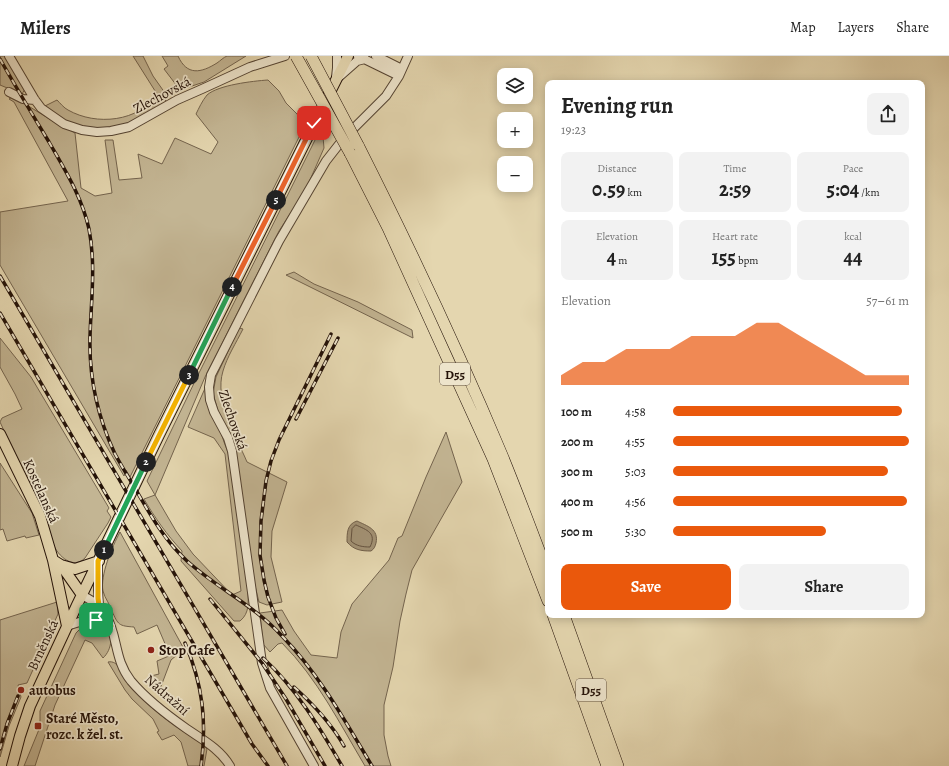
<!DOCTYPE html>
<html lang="en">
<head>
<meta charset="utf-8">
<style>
	body { margin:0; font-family:Alegreya,serif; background:#f2f2f2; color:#222; height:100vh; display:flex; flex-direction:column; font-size:15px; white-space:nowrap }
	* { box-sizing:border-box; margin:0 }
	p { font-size:13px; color:#767676 }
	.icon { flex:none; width:22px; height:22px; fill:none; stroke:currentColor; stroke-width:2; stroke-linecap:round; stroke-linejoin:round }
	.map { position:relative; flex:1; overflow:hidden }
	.sheet { position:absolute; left:545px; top:24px; width:380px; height:538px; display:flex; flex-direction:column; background:#fff; border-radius:8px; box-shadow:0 2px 10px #0003 }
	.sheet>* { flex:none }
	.tools { position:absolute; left:497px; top:12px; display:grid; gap:8px }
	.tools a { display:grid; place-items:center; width:36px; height:36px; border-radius:8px; background:#fff; box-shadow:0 2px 10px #0003; font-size:20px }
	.pin { position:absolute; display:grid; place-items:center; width:34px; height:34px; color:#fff; margin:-17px; border-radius:8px; box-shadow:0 2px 6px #0006 }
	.km { position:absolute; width:20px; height:20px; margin:-10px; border-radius:50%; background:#222; color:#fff; font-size:11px; line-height:20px; text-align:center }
	.round { display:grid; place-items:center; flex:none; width:42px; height:42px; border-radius:8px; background:#f2f2f2 }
	.head { display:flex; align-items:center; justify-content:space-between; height:68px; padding:0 16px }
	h1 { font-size:22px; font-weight:600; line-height:30px }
	.figures { display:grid; grid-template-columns:repeat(3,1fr); gap:6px; height:68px; padding:4px 16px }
	.figures div { display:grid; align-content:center; border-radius:8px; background:#f2f2f2; text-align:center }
	.figures b { font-size:20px; font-weight:600 }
	.figures small { font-size:11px; font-weight:400 }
	.figures p { font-size:11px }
	.chart { height:112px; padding:8px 16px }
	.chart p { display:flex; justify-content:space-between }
	.chart svg { width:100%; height:72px; margin-top:4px; fill:#ea580c; opacity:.7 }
	.action { display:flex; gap:8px; margin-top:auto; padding:8px 16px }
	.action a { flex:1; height:46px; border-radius:8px; background:#ea580c; color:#fff; font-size:16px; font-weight:600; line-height:46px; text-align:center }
	.action a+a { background:#f2f2f2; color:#222 }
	ul { padding:0 16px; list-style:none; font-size:13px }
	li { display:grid; grid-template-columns:64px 48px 1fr; align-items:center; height:30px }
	li i { height:10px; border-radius:5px; background:#ea580c }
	header { display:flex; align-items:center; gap:24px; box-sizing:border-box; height:56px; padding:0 20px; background:#fff; border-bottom:1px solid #e0e0e0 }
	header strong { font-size:19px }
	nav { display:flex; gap:22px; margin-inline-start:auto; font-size:14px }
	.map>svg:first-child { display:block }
	.green { fill:#c3b593; stroke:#74644e }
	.water { fill:#a39376; stroke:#705f4a }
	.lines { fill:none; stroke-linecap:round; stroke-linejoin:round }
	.shore { stroke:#64523f; stroke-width:1 }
	.minor-casing { stroke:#544332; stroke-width:10 }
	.major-casing { stroke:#241208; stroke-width:12 }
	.highway-casing { stroke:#241208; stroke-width:12 }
	.minor { stroke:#ede4cb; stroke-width:8 }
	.major { stroke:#e4d6af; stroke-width:10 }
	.highway { stroke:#e4d6af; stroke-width:11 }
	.rail-casing { stroke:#241208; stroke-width:3.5 }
	.rail { stroke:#ede4cb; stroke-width:2; stroke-dasharray:6; stroke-linecap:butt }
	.highway-bridge-casing { stroke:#241208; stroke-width:12; stroke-linecap:butt }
	.highway-bridge { stroke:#e4d6af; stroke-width:11 }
	.split-1-casing { stroke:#fff; stroke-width:8 }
	.split-2-casing { stroke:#fff; stroke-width:8 }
	.split-3-casing { stroke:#fff; stroke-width:8 }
	.split-4-casing { stroke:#fff; stroke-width:8 }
	.split-5-casing { stroke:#fff; stroke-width:8 }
	.split-6-casing { stroke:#fff; stroke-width:8 }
	.split-1 { stroke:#f5b400; stroke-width:5 }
	.split-2 { stroke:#22a559; stroke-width:5 }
	.split-3 { stroke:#f5b400; stroke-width:5 }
	.split-4 { stroke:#22a559; stroke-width:5 }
	.split-5 { stroke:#f0652b; stroke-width:5 }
	.split-6 { stroke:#f0652b; stroke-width:5 }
	.poi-dot { fill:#8f2418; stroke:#ede4cb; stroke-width:1.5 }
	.labels { text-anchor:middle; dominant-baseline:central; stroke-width:3.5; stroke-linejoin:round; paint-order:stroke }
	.shield { fill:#ede4cb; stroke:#605142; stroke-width:1 }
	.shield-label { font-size:13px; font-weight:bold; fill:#241208 }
	.street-label { font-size:14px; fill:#241208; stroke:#ede4cb }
	.poi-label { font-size:14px; font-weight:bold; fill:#241208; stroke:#ede4cb; text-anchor:start }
</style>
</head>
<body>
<header>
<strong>Milers</strong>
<nav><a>Map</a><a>Layers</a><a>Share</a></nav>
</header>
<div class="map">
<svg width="949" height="710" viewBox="0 0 949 710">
	<rect width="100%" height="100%" fill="#e4d6af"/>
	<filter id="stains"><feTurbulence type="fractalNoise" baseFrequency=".005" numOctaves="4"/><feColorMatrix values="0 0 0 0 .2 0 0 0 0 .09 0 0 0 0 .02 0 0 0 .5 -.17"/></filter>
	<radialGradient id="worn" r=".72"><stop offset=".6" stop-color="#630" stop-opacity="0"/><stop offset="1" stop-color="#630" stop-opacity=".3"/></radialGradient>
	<!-- green -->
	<path class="green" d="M 0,0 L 5,0 L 25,33 L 22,38 L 0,29 Z
		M 133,0 L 143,0 L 153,20 L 165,37 L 166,42 L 165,47 C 140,62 126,72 96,72 C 87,71 76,70 68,66 C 60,62 52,55 45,50 L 57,44 C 60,47 64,52 68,54 C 96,70 139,66 157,38 Z
		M 162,0 L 178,0 C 187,20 201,17 217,7 C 220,5 224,1 227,0 C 233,0 241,0 246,0 L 204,26 L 186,32 L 177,30 L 164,13 L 168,10 Z
		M 268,24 L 279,35 L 286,47 L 297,58 L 304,68 L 303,73 L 130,421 L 126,414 L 124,420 L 0,209 L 0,156 L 68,145 L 14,46 L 9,43 L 12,41 L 17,43 L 56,67 L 75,77 L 81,132 L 95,140 L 112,137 L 105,84 L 113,84 L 119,124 L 142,122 L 138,98 L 162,108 L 175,82 L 211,98 L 218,86 L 196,58 C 199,52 202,45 207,39 C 218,29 253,25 268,24 Z
		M 322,70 L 324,92 L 306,133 L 279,175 L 205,321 L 155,439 L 176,475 L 193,498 L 232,539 L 241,535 L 225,398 L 214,382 L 188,371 L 206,330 L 224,386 L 229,399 L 248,535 C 248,546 250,557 240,565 L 234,565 L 181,505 L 182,495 C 167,479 155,462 144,443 L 155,439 L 147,425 L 197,321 Z
		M 294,216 L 314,228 L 358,246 L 412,274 L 413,282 L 286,219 Z
		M 239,272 L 243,273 C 236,287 227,301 223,315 C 214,344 236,380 247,406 L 287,426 L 272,475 L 271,501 L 282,546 L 267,549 L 259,546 L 251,514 L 228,376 L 218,355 L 213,337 L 216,321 Z
		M 0,282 L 31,321 L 109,452 L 107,455 L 111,461 L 108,467 L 85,502 C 73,514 58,500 53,488 C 50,478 47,467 44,457 L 42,457 L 0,366 L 2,362 L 22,353 L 15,338 L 0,311 Z
		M 446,376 L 462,426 L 412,514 L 406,538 L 400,565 L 393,611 L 384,649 L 384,679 L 388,700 L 391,710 L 365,710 C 340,668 317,622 282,587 L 278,588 L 270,596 L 263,588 L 260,557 L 282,554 L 294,575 L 311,599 L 337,602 L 341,576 L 352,548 L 389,504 L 398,482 L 402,480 L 426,421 Z
		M 0,407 L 32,457 L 39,479 L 26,482 L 25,480 L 7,485 L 3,473 L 0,474 Z
		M 120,476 L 184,593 L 171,604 L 160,633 L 150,624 L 151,620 L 159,618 L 157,605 L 169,600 L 169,597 L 157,569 L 137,578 L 134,571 C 119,570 118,569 112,555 C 110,548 105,543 103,535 C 100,519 112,491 120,476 Z
		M 57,546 L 58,558 L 27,627 L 18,629 L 21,641 L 9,670 L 0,701 L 0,564 Z
		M 89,566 C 93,567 98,568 102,570 C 115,576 112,594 103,602 L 92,587 L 85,584 L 55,649 L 35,710 L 24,710 L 40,671 L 40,655 L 76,577 L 83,570 L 89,568 Z
		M 108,606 C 119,604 120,617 126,624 C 129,628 132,632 136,636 C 154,657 180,673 202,688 L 207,693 L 204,710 L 188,710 L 181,686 L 174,679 L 162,684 L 157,676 L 159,675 L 153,663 L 132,643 L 125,634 Z"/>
	<!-- water -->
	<path class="water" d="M 357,465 C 367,470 379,473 376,487 C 375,491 374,493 371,495 C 361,495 354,494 347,486 C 347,477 347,468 357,465 Z"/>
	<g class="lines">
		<!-- shore -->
		<path class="shore" d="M 356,469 C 367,474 377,477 370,491 C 363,491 356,490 351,485 L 352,473 Z"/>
		<defs>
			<path id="minor" d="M 9,0 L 35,44 L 41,52 L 64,68 L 82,74 L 97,76 L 111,75 L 129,71 L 177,44 L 202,33 L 250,11 L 285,0
				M 358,0 L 399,20
				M 376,0 L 402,13
				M 340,20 L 357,5 L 365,3
				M 336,21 L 337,12 L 337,0
				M 9,36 L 23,43 L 35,44
				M 98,507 L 98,534 L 99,550
				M 82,539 C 125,561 107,595 131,625 C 147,644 167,659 187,673 C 203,684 220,693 230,710
				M 67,570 C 85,564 94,560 111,571
				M 314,710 L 270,632 L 262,607 L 232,395 L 228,382 L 214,356 L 210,344 L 209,331 L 211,319 L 279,185 L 326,105 L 344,82 L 386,40 L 399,20 L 408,0"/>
			<path id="major" d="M 0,378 L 40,460 L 53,504 L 67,570
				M 53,504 L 61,509 L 82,539
				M 61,509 L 75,513 L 99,505
				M 12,710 L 20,680 L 30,650 L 77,549 L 159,379 L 348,0"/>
			<path id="highway" d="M 358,89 C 409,190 458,294 502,399 C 518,438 533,478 548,518
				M 350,97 L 388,172 L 493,403 L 548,545
				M 553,559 L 607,710
				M 564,559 L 618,710"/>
		</defs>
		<!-- minor casing -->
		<use href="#minor" class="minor-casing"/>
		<!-- major casing -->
		<use href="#major" class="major-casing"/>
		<!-- highway casing -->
		<use href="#highway" class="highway-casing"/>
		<!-- minor -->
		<use href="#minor" class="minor"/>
		<!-- major -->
		<use href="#major" class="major"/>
		<!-- highway -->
		<use href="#highway" class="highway"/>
		<defs>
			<path id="rail" d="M 0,3 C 16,31 32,58 49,86 C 65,114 82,141 89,173 C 96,209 91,245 90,281 C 89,321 98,362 115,398 C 122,411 129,422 136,434 C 151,460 165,485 187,505 C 217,532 255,550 282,580 C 319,618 345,665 372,710
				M 0,220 L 287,710
				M 0,257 L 252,688 L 268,710
				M 296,363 L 338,282
				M 210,543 L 262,607 L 286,643 L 325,710
				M 285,578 L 276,562 L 268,541 L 264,524 L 260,499 L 261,465 L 266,425 L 271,405 L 279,384 L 331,278
				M 185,587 C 203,629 207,666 201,710
				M 263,602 C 296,632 320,672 342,710
				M 294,631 C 314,649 331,667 344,690
				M 0,693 L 7,668 L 18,640"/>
		</defs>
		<!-- rail casing -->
		<use href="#rail" class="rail-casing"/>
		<!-- rail -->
		<use href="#rail" class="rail"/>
		<defs>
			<path id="highway-bridge" d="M 296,0 L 350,97
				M 311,0 L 358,89"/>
		</defs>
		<!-- highway-bridge casing -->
		<use href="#highway-bridge" class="highway-bridge-casing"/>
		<!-- highway-bridge -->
		<use href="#highway-bridge" class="highway-bridge"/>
	</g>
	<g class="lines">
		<defs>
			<path id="split-1" d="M 96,564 L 111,570 L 99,550 L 98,542 L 98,505 L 104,494"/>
			<path id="split-2" d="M 104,494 L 146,406"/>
			<path id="split-3" d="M 146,406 L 189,319"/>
			<path id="split-4" d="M 189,319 L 232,231"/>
			<path id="split-5" d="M 232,231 L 276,144"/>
			<path id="split-6" d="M 276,144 L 314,67"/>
		</defs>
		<!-- split-1 casing -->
		<use href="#split-1" class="split-1-casing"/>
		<!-- split-2 casing -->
		<use href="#split-2" class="split-2-casing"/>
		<!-- split-3 casing -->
		<use href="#split-3" class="split-3-casing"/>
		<!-- split-4 casing -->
		<use href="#split-4" class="split-4-casing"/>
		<!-- split-5 casing -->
		<use href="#split-5" class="split-5-casing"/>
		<!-- split-6 casing -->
		<use href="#split-6" class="split-6-casing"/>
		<!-- split-1 -->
		<use href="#split-1" class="split-1"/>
		<!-- split-2 -->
		<use href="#split-2" class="split-2"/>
		<!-- split-3 -->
		<use href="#split-3" class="split-3"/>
		<!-- split-4 -->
		<use href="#split-4" class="split-4"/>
		<!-- split-5 -->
		<use href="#split-5" class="split-5"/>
		<!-- split-6 -->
		<use href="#split-6" class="split-6"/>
	</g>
	<!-- markers -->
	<g class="poi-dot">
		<circle cx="151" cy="594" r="4"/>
		<circle cx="21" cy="634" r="4"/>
		<rect x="34" y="666" width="8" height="8" rx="2"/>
	</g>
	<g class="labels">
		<!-- shield labels -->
		<g class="shield">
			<rect x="440" y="307" width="30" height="22" rx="3"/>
			<rect x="576" y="623" width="30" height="22" rx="3"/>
		</g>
		<g class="shield-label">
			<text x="455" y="318">D55</text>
			<text x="591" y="634">D55</text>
		</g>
		<!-- street labels -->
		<g class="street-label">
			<text transform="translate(162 39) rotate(-28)">Zlechovská</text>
			<text transform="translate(233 364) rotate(71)">Zlechovská</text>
			<text transform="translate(41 435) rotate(66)">Kostelanská</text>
			<text transform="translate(43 589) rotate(-65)">Brněnská</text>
			<text transform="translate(167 639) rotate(41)">Nádražní</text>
		</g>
		<!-- poi labels -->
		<g class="poi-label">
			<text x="159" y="594">Stop Cafe</text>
			<text x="29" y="634">autobus</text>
			<text x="46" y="662">Staré Město,<tspan x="46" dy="16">rozc. k žel. st.</tspan></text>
		</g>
	</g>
	<rect width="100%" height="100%" filter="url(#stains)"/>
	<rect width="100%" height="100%" fill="url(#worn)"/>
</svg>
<div class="tools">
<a><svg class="icon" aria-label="layers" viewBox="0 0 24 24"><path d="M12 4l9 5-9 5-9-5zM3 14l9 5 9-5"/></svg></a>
<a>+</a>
<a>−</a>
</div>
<div class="pin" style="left:96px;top:564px;background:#1e9e55"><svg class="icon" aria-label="arrive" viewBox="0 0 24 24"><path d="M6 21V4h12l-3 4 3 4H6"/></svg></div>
<div class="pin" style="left:314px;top:67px;background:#d93025"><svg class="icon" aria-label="check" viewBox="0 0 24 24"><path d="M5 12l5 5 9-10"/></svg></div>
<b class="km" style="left:104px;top:494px">1</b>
<b class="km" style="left:146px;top:406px">2</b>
<b class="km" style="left:189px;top:319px">3</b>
<b class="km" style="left:232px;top:231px">4</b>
<b class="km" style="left:276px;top:144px">5</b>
<section class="sheet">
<div class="head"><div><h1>Evening run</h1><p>19:23</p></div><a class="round"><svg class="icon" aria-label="share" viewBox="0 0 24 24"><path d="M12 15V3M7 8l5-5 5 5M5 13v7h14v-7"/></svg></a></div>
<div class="figures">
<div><p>Distance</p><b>0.59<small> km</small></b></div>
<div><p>Time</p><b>2:59</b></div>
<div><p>Pace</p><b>5:04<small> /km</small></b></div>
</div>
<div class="figures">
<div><p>Elevation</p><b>4<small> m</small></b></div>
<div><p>Heart rate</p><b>155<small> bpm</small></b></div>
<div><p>kcal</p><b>44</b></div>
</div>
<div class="chart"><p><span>Elevation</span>57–61 m</p>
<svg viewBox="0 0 160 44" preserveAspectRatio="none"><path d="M0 44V38L10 30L20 30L30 22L40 22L50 22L60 14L70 14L80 14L90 6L100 6L110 14L120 22L130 30L140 38L150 38L160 38V44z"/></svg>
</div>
<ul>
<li><b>100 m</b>4:58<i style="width:97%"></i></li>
<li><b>200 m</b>4:55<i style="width:100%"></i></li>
<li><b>300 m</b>5:03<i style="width:91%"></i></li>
<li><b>400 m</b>4:56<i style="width:99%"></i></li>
<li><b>500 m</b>5:30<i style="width:65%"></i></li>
</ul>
<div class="action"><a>Save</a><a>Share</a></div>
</section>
</div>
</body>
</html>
